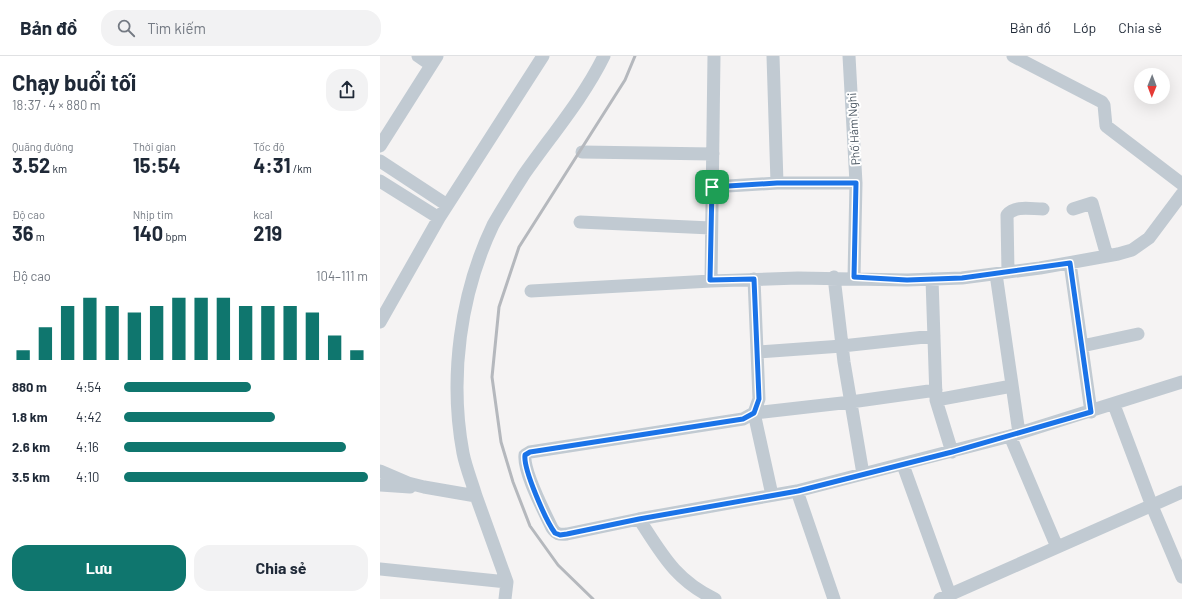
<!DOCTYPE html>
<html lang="vi">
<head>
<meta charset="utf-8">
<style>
	body { margin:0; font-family:Barlow,sans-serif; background:#f2f2f3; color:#1f2937; height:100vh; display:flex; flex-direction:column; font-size:15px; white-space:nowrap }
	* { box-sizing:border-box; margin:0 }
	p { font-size:13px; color:#747a83 }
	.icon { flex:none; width:22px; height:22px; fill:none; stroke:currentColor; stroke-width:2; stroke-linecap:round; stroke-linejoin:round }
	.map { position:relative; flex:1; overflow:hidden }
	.details { display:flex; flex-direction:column; background:#fff; width:380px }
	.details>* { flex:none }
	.needle { width:26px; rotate:181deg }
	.controls { position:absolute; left:754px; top:12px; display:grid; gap:8px }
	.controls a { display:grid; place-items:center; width:36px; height:36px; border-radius:50%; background:#fff; box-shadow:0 4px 16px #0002; font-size:20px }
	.pin { position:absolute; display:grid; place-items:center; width:34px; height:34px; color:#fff; margin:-17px; border-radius:8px; box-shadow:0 2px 6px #0006 }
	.round { display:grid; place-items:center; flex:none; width:42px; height:42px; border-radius:16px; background:#f2f2f3 }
	.headline { display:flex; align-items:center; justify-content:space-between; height:68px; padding:0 12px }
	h1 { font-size:22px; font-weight:700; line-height:30px }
	.stats { display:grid; grid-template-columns:repeat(3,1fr); gap:6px; height:68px; padding:4px 12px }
	.stats div { display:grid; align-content:center }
	.stats b { font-size:20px; font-weight:700 }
	.stats small { font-size:11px; font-weight:400 }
	.stats p { font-size:11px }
	.chart { height:112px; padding:8px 12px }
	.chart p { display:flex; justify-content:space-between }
	.chart svg { width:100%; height:72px; margin-top:4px; stroke:#0f766e; stroke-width:6 }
	.cta { display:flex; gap:8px; margin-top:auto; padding:8px 12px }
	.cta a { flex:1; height:46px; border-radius:16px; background:#0f766e; color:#fff; font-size:16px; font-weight:700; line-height:46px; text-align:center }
	.cta a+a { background:#f2f2f3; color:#1f2937 }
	ul { padding:0 12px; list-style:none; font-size:13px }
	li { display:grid; grid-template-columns:64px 48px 1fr; align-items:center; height:30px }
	li i { height:10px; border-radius:5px; background:#0f766e }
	header { display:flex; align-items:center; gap:24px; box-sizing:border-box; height:56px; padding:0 20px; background:#fff; border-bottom:1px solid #e0e1e3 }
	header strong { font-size:19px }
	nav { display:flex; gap:22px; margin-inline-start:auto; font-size:14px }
	.search { width:280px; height:36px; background:#f2f2f3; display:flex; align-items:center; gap:10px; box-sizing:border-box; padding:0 14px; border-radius:16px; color:#747a83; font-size:15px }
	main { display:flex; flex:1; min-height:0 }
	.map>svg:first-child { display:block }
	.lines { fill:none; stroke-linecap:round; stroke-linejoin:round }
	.minor { stroke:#c1cad2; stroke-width:13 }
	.rail { stroke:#b5b8bd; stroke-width:3 }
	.route-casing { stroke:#fff; stroke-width:8 }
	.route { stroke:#1a73e8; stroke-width:5 }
	.labels { text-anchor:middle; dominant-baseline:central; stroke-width:4; stroke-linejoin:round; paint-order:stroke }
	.street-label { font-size:12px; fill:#4a5661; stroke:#fff }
</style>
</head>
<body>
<header>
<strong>Bản đồ</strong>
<div class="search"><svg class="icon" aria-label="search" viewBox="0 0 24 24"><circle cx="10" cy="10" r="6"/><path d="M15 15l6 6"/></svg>Tìm kiếm</div>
<nav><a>Bản đồ</a><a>Lớp</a><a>Chia sẻ</a></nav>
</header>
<main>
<section class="details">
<div class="headline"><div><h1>Chạy buổi tối</h1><p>18:37 · 4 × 880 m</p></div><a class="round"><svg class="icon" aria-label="share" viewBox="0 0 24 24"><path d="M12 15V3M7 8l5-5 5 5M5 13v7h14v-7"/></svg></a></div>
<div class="stats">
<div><p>Quãng đường</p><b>3.52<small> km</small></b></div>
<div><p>Thời gian</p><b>15:54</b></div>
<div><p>Tốc độ</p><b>4:31<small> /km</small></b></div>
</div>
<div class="stats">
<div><p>Độ cao</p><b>36<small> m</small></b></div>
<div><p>Nhịp tim</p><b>140<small> bpm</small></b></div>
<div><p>kcal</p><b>219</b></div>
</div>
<div class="chart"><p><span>Độ cao</span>104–111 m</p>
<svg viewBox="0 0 160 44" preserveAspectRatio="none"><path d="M5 44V38M15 44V24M25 44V11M35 44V6M45 44V11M55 44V15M65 44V11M75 44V6M85 44V6M95 44V6M105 44V11M115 44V11M125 44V11M135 44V15M145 44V29M155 44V38"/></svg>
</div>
<ul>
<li><b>880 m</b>4:54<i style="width:52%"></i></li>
<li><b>1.8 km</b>4:42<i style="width:62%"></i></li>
<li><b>2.6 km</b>4:16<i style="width:91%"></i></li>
<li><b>3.5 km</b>4:10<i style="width:100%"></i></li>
</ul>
<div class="cta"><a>Lưu</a><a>Chia sẻ</a></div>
</section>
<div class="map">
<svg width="802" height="543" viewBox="0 0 802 543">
	<rect width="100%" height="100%" fill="#f5f3f3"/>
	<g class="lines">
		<!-- minor -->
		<path class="minor" d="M 38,0 L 51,9
			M 334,0 L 331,225 L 418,222 L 527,224 L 582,222 L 660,212 L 738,198 L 752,194 L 769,182 L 802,138
			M 393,0 L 397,127
			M 469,0 L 476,127 L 474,221
			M 633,0 L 722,46 L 724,49 L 726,70 L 802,128
			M 0,90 L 57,0
			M 202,96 L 333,98
			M 0,105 L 67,149
			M 0,125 L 59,162
			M 332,131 L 397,127 L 476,127
			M 693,153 L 712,147 L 727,200
			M 200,166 L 331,172
			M 690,207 L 711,356
			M 628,216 L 627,159 C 635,149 651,153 663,153
			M 616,218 L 639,377
			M 454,221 L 464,306 L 483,418
			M 374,223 L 379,343 L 374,357 L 363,363 L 150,396 L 145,399 C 143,416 164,455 172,472 C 176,478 179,479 187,478 L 259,463 L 417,435 L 630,380 L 802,326
			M 552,223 L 556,342
			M 151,235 L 331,225
			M 0,266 L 59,162 L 163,0
			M 702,290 L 758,278
			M 377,296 L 462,290 L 554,280
			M 734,349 L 772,450 L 802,521
			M 630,380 L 677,491
			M 572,396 L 556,344 L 632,330
			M 523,409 L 570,539
			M 0,415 L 28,427 L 44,431 L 96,440 L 127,526 L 125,543
			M 0,429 L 30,431
			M 417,435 L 454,543
			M 392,439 L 374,357 L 471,346 L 556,334
			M 96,440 C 92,426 86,412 83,397 C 69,322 80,238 113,169 C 122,153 133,136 143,120 C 170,81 203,43 224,0
			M 259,463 C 282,498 295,524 335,543
			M 0,513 L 127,526
			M 560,543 L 802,436"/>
		<!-- rail -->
		<path class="rail" d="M 213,543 L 178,509 L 150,470 L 133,426 L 121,386 L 112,321 L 119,251 L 139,191 L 245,24 L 255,0"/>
	</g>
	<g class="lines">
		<defs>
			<path id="route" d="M 397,127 L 476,127 L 474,221 L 527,224 L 582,222 L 690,207 L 711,356 L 572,396 L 418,435 L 259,463 L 187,478 L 180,479 L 175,477 C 166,465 143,413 145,399 L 150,396 L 363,363 L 374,357 L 379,343 L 374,223 L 330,224 L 332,131 Z"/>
		</defs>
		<!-- route casing -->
		<use href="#route" class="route-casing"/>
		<!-- route -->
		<use href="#route" class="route"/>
	</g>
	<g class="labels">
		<!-- street labels -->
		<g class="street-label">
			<text transform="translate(473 73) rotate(-93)">Phố Hàm Nghi</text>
		</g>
	</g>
</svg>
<div class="controls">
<a><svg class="needle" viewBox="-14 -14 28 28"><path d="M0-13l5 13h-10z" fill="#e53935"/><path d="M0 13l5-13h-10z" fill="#747a83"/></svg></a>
</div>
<div class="pin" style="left:332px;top:131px;background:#1e9e55"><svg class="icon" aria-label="arrive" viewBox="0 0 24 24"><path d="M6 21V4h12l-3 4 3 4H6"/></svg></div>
</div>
</main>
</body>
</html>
